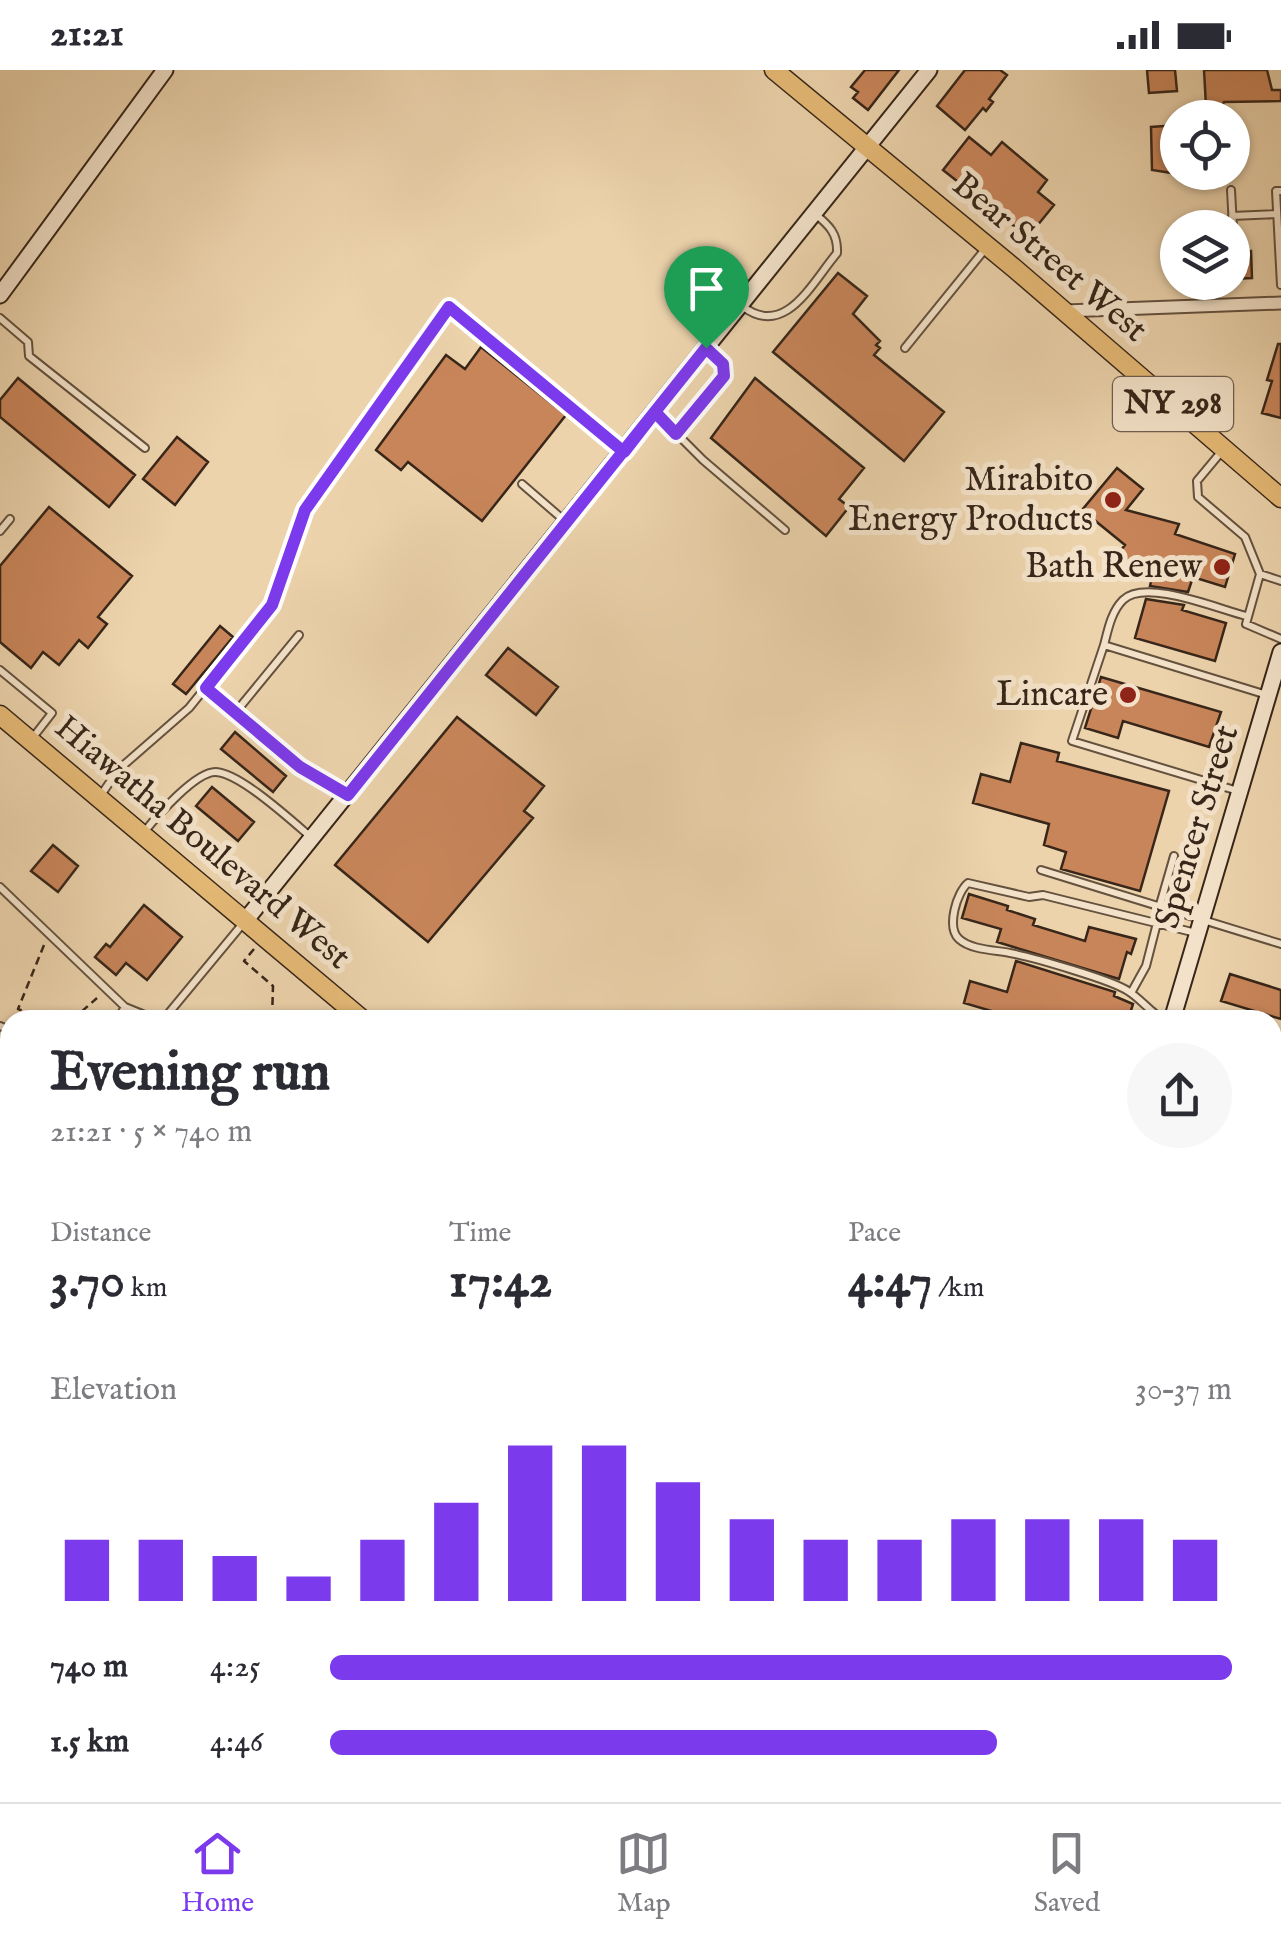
<!DOCTYPE html>
<html lang="en">
<head>
<meta charset="utf-8">
<style>
	body { margin:0; font-family:"IM FELL English",serif; background:#f7f7f7; color:#2b2b33; height:100vh; display:flex; flex-direction:column; font-size:38px; white-space:nowrap }
	* { box-sizing:border-box; margin:0 }
	p { font-size:32px; color:#7c7c81 }
	.icon { flex:none; width:55px; height:55px; fill:none; stroke:currentColor; stroke-width:2; stroke-linecap:round; stroke-linejoin:round }
	.map { position:relative; flex:1; overflow:hidden }
	.side { position:absolute; left:0px; top:940px; width:1282px; height:792px; display:flex; flex-direction:column; background:#fff; border-radius:30px 30px 0 0; box-shadow:0 2px 8px #0004 }
	.side>* { flex:none }
	.controls { position:absolute; left:1160px; top:30px; display:grid; gap:20px }
	.controls a { display:grid; place-items:center; width:90px; height:90px; border-radius:50%; background:#fff; box-shadow:0 2px 8px #0004; font-size:50px }
	.pin { position:absolute; display:grid; place-items:center; width:85px; height:85px; color:#fff; margin:-102px -42px; border-radius:50% 50% 50% 0; rotate:-45deg; box-shadow:0 0 10px #0007 }
	.pin .icon { rotate:45deg }
	.round { display:grid; place-items:center; flex:none; width:105px; height:105px; border-radius:52px; background:#f7f7f7 }
	.headline { display:flex; align-items:center; justify-content:space-between; height:170px; padding:0 50px }
	h1 { font-size:55px; font-weight:700; line-height:75px }
	.figures { display:grid; grid-template-columns:repeat(3,1fr); gap:15px; height:170px; padding:10px 50px }
	.figures div { display:grid; align-content:center }
	.figures b { font-size:50px; font-weight:700 }
	.figures small { font-size:28px; font-weight:400 }
	.figures p { font-size:28px }
	.chart { height:280px; padding:20px 50px }
	.chart p { display:flex; justify-content:space-between }
	.chart svg { width:100%; height:180px; margin-top:10px; stroke:#7c3aed; stroke-width:6 }
	ul { padding:0 50px; list-style:none; font-size:32px }
	li { display:grid; grid-template-columns:160px 120px 1fr; align-items:center; height:75px }
	li i { height:25px; border-radius:12px; background:#7c3aed }
	.status { display:flex; justify-content:space-between; align-items:center; height:70px; padding:0 50px; background:#fff; direction:ltr }
	.status svg { height:28px; fill:currentColor }
	.tab-bar { display:flex; justify-content:space-around; align-items:center; height:140px; border-top:2px solid #e1e1e2; background:#fff; font-size:28px; color:#7c7c81 }
	.tab-bar a { display:grid; justify-items:center; gap:5px }
	.tab-bar .current { color:#7c3aed }
	.map>svg:first-child { display:block }
	.building { fill:#c8855a; stroke:#372619; stroke-width:2.5 }
	.lines { fill:none; stroke-linecap:round; stroke-linejoin:round }
	.lane-casing { stroke:#64513e; stroke-width:10 }
	.street-casing { stroke:#64513e; stroke-width:15 }
	.secondary-casing { stroke:#372619; stroke-width:19 }
	.primary-casing { stroke:#372619; stroke-width:21 }
	.highway-casing { stroke:#372619; stroke-width:24 }
	.path { stroke:#372619; stroke-width:2.5; stroke-dasharray:8 5; stroke-linecap:butt }
	.lane { stroke:#f3e2c9; stroke-width:6 }
	.street { stroke:#f3e2c9; stroke-width:11 }
	.secondary { stroke:#f3e2c9; stroke-width:15 }
	.primary { stroke:#e6ba76; stroke-width:18 }
	.highway { stroke:#e6ba76; stroke-width:20 }
	.route-casing { stroke:#fff; stroke-width:20 }
	.route { stroke:#7c3aed; stroke-width:12 }
	.poi-dot { fill:#8f2418; stroke:#f3e2c9; stroke-width:4 }
	.labels { text-anchor:middle; dominant-baseline:central; stroke-width:10; stroke-linejoin:round; paint-order:stroke }
	.shield { fill:#f3e2c9; stroke:#6f5e4e; stroke-width:2.5 }
	.shield-label { font-size:32px; font-weight:bold; fill:#372619 }
	.street-label { font-size:35px; fill:#372619; stroke:#f3e2c9 }
	.poi-label { font-size:35px; fill:#372619; stroke:#f3e2c9; text-anchor:end }
</style>
</head>
<body>
<div class="status"><b>21:21</b><svg viewBox="0 0 49 12"><path d="M0 12V9h3v3zM5 12V6h3v6zM10 12V3h3v9zM15 12V0h3v12zM26 1h20v11H26zM47 4h2v5h-2z"/></svg></div>
<div class="map">
<svg width="1281" height="1732" viewBox="0 0 1281 1732">
	<rect width="100%" height="100%" fill="#ecd3ac"/>
	<filter id="stains"><feTurbulence type="fractalNoise" baseFrequency=".002" numOctaves="4"/><feColorMatrix values="0 0 0 0 .2 0 0 0 0 .09 0 0 0 0 .02 0 0 0 .5 -.17"/></filter>
	<radialGradient id="worn" r=".72"><stop offset=".6" stop-color="#630" stop-opacity="0"/><stop offset="1" stop-color="#630" stop-opacity=".3"/></radialGradient>
	<!-- building -->
	<path class="building" d="M 865,0 L 899,0 L 868,40 L 853,28 L 858,22 L 851,17 Z
		M 965,0 L 1000,0 L 1007,5 L 989,29 L 993,32 L 986,41 L 983,38 L 965,60 L 937,36 Z
		M 1147,0 L 1175,0 L 1177,21 L 1149,23 Z
		M 1204,0 L 1267,0 L 1272,20 L 1281,20 L 1281,31 L 1224,32 L 1222,36 L 1206,36 Z
		M 1178,55 L 1178,104 L 1152,100 L 1151,57 Z
		M 969,67 L 991,85 L 1002,72 L 1047,110 L 1038,122 L 1054,135 L 1028,167 L 943,100 Z
		M 1251,181 L 1252,208 L 1232,209 L 1232,182 Z
		M 838,203 L 867,226 L 853,244 L 880,271 L 876,275 L 880,278 L 874,285 L 944,342 L 904,391 L 773,282 Z
		M 1278,274 L 1281,274 L 1281,348 L 1262,343 L 1272,311 L 1267,310 Z
		M 481,277 L 566,345 L 482,451 L 408,392 L 401,400 L 376,380 L 446,285 L 465,299 Z
		M 18,308 L 135,405 L 109,437 L 0,347 L 0,330 Z
		M 755,308 L 864,398 L 839,429 L 849,437 L 826,466 L 711,368 Z
		M 177,367 L 208,392 L 175,435 L 143,409 Z
		M 1117,398 L 1143,419 L 1126,440 L 1179,454 L 1175,464 L 1235,484 L 1225,517 L 1193,507 L 1188,522 L 1150,516 L 1152,508 L 1109,496 L 1125,475 L 1082,440 Z
		M 49,437 L 132,506 L 98,547 L 107,554 L 88,578 L 79,570 L 59,595 L 43,582 L 31,598 L 0,572 L 0,496 Z
		M 1146,529 L 1184,535 L 1182,540 L 1226,553 L 1215,591 L 1135,568 Z
		M 220,556 L 233,567 L 186,624 L 173,614 Z
		M 508,578 L 558,617 L 536,645 L 486,605 Z
		M 1101,607 L 1221,642 L 1209,677 L 1123,651 L 1118,668 L 1085,658 Z
		M 457,647 L 544,716 L 524,741 L 533,748 L 428,872 L 335,795 Z
		M 235,662 L 286,706 L 273,722 L 221,679 Z
		M 1021,673 L 1059,683 L 1057,691 L 1169,721 L 1140,821 L 1061,799 L 1066,782 L 1044,775 L 1049,754 L 973,733 L 981,704 L 1010,712 Z
		M 212,717 L 254,752 L 238,771 L 196,736 Z
		M 53,775 L 78,796 L 58,822 L 31,801 Z
		M 969,824 L 1008,836 L 1007,840 L 1035,849 L 1033,855 L 1085,871 L 1089,857 L 1136,869 L 1131,884 L 1127,882 L 1119,909 L 997,872 L 1001,859 L 962,848 Z
		M 144,835 L 182,867 L 147,910 L 126,893 L 116,905 L 95,887 L 106,874 L 110,877 Z
		M 1016,891 L 1115,922 L 1114,926 L 1133,934 L 1128,950 L 1022,950 L 964,933 L 970,911 L 1007,922 Z
		M 1230,904 L 1281,920 L 1281,949 L 1221,931 Z"/>
	<g class="lines">
		<defs>
			<path id="lane" d="M 1231,120 L 1234,175
				M 1281,121 L 1276,121 L 1281,215
				M 1232,146 L 1277,144
				M 742,236 C 785,269 811,214 837,183 C 838,164 829,155 815,144
				M 0,248 L 28,272 L 29,286 L 145,378
				M 905,278 L 986,178
				M 656,343 L 703,390 L 785,460
				M 676,364 L 724,307 L 723,294 L 707,279
				M 1222,381 L 1197,411 L 1198,427 L 1245,467 L 1260,504 L 1281,511
				M 522,414 L 566,452
				M 0,461 L 10,449
				M 1260,504 L 1246,554 L 1281,569
				M 1246,546 C 1218,539 1145,508 1123,530 C 1111,542 1108,560 1104,575 L 1267,625
				M 1104,575 L 1072,671 L 1238,721
				M 0,600 L 52,643 L 31,670
				M 206,617 L 271,535 L 305,440 L 449,237 L 623,381
				M 235,643 L 299,565
				M 99,728 L 118,700 L 189,638 L 206,617 L 299,697 L 347,724
				M 145,761 C 157,746 196,701 216,702 C 240,703 292,751 312,768
				M 1041,800 L 1281,874
				M 0,817 L 125,937
				M 1159,838 L 1174,786
				M 1131,923 L 1146,896 L 1157,853
				M 117,950 L 125,937 L 157,950
				M 163,950 L 245,851
				M 1164,950 C 1150,942 1141,929 1128,921 C 1112,910 1032,887 1010,883 C 995,880 971,880 959,869 C 946,857 957,822 968,813 L 1029,827 L 1043,825 L 1196,863
				M 0,956 L 10,960
				M 1272,995 L 1281,999
				M 1272,1147 L 1281,1150
				M 0,1246 L 10,1219
				M 0,1323 L 10,1329
				M 1272,1344 L 1281,1349
				M 0,1440 L 1,1439
				M 0,1494 L 10,1496
				M 1272,1559 L 1281,1543
				M 0,1575 L 10,1580
				M 0,1677 L 10,1686
				M 53,1722 L 64,1732
				M 344,1722 L 345,1732
				M 715,1732 L 722,1722"/>
			<path id="street" d="M 1065,241 L 1281,233"/>
			<path id="secondary" d="M 0,225 L 165,0
				M 245,851 L 929,0
				M 1172,950 L 1281,582"/>
			<path id="primary" d="M 774,0 L 1014,198 L 1281,428
				M 0,645 L 363,950
				M 1272,1689 L 1281,1696
				M 1000,1732 L 1002,1722"/>
			<path id="highway" d="M 1276,1732 L 1281,1723"/>
		</defs>
		<!-- lane casing -->
		<use href="#lane" class="lane-casing"/>
		<!-- street casing -->
		<use href="#street" class="street-casing"/>
		<!-- secondary casing -->
		<use href="#secondary" class="secondary-casing"/>
		<!-- primary casing -->
		<use href="#primary" class="primary-casing"/>
		<!-- highway casing -->
		<use href="#highway" class="highway-casing"/>
		<!-- path -->
		<path class="path" d="M 44,875 L 18,939 L 46,950
			M 254,879 L 244,891 L 273,916 L 272,950
			M 72,950 L 97,928
			M 0,1087 L 10,1082
			M 0,1101 L 10,1105
			M 404,1722 L 406,1732"/>
		<!-- lane -->
		<use href="#lane" class="lane"/>
		<!-- street -->
		<use href="#street" class="street"/>
		<!-- secondary -->
		<use href="#secondary" class="secondary"/>
		<!-- primary -->
		<use href="#primary" class="primary"/>
		<!-- highway -->
		<use href="#highway" class="highway"/>
	</g>
	<g class="lines">
		<defs>
			<path id="route" d="M 706,278 L 348,725 L 300,697 L 206,618 L 272,535 L 305,440 L 449,237 L 624,382 L 655,342 L 676,364 L 724,306 L 723,294 L 706,278"/>
		</defs>
		<!-- route casing -->
		<use href="#route" class="route-casing"/>
		<!-- route -->
		<use href="#route" class="route"/>
	</g>
	<!-- markers -->
	<g class="poi-dot">
		<circle cx="1113" cy="430" r="10"/>
		<circle cx="1222" cy="497" r="10"/>
		<circle cx="1128" cy="625" r="10"/>
	</g>
	<g class="labels">
		<!-- shield labels -->
		<rect class="shield" x="1113" y="307" width="120" height="54" rx="8"/>
		<g class="shield-label">
			<text x="1173" y="334">NY 298</text>
		</g>
		<!-- street labels -->
		<g class="street-label">
			<text transform="translate(1049 188) rotate(40)">Bear Street West</text>
			<text transform="translate(1198 757) rotate(-73)">Spencer Street</text>
			<text transform="translate(202 773) rotate(40)">Hiawatha Boulevard West</text>
		</g>
		<!-- poi labels -->
		<g class="poi-label">
			<text x="1093" y="410">Mirabito<tspan x="1093" dy="40">Energy Products</tspan></text>
			<text x="1202" y="497">Bath Renew</text>
			<text x="1108" y="625">Lincare</text>
		</g>
	</g>
	<rect width="100%" height="100%" filter="url(#stains)"/>
	<rect width="100%" height="100%" fill="url(#worn)"/>
</svg>
<div class="controls">
<a><svg class="icon" aria-label="locate" viewBox="0 0 24 24"><circle cx="12" cy="12" r="6"/><path d="M12 2v4M12 18v4M2 12h4M18 12h4"/></svg></a>
<a><svg class="icon" aria-label="layers" viewBox="0 0 24 24"><path d="M12 4l9 5-9 5-9-5zM3 14l9 5 9-5"/></svg></a>
</div>
<div class="pin" style="left:706px;top:278px;background:#1e9e55"><svg class="icon" aria-label="arrive" viewBox="0 0 24 24"><path d="M6 21V4h12l-3 4 3 4H6"/></svg></div>
<section class="side">
<div class="headline"><div><h1>Evening run</h1><p>21:21 · 5 × 740 m</p></div><a class="round"><svg class="icon" aria-label="share" viewBox="0 0 24 24"><path d="M12 15V3M7 8l5-5 5 5M5 13v7h14v-7"/></svg></a></div>
<div class="figures">
<div><p>Distance</p><b>3.70<small> km</small></b></div>
<div><p>Time</p><b>17:42</b></div>
<div><p>Pace</p><b>4:47<small> /km</small></b></div>
</div>
<div class="chart"><p><span>Elevation</span>30–37 m</p>
<svg viewBox="0 0 160 44" preserveAspectRatio="none"><path d="M5 44V29M15 44V29M25 44V33M35 44V38M45 44V29M55 44V20M65 44V6M75 44V6M85 44V15M95 44V24M105 44V29M115 44V29M125 44V24M135 44V24M145 44V24M155 44V29"/></svg>
</div>
<ul>
<li><b>740 m</b>4:25<i style="width:100%"></i></li>
<li><b>1.5 km</b>4:46<i style="width:74%"></i></li>
</ul>
</section>
</div>
<nav class="tab-bar">
<a class="current"><svg class="icon" aria-label="home" viewBox="0 0 24 24"><path d="M3 11l9-7 9 7M6 9v11h12V9"/></svg>Home</a>
<a><svg class="icon" aria-label="map" viewBox="0 0 24 24"><path d="M3 6l6-2 6 2 6-2v14l-6 2-6-2-6 2zM9 4v14M15 6v14"/></svg>Map</a>
<a><svg class="icon" aria-label="saved" viewBox="0 0 24 24"><path d="M7 4h10v16l-5-4-5 4z"/></svg>Saved</a>
</nav>
</body>
</html>
